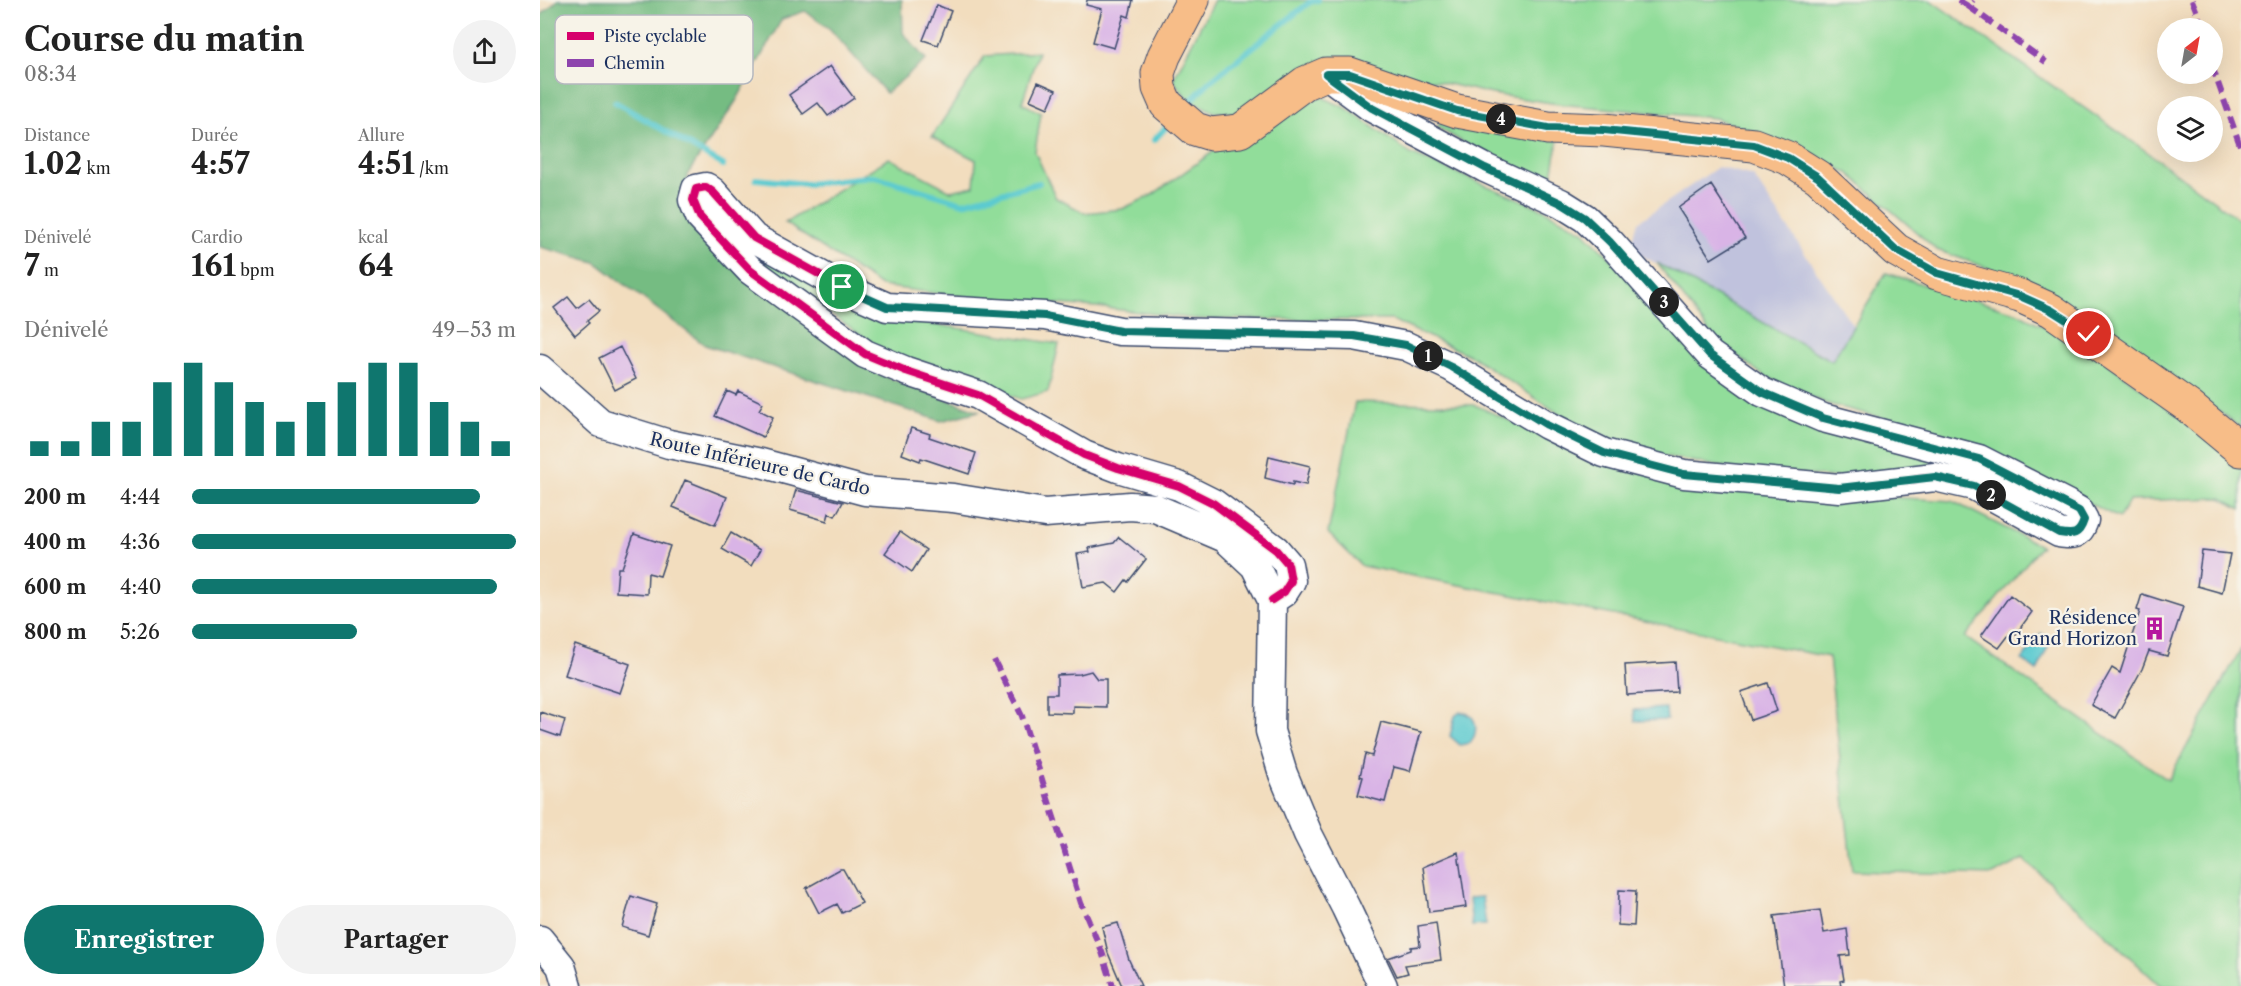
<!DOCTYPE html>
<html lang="fr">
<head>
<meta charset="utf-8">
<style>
	body { margin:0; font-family:"Libre Caslon Text",serif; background:#f2f2f2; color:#222; height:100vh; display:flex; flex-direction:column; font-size:22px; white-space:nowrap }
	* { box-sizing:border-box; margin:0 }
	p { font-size:20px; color:#767676 }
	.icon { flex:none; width:33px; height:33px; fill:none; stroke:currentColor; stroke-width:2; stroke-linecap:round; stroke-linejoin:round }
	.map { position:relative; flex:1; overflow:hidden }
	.sheet { display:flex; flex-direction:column; background:#fff; width:540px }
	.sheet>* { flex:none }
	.needle { width:39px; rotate:31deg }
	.fabs { position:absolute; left:1617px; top:18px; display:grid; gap:12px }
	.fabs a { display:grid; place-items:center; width:66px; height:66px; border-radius:50%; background:#fff; box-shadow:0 6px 24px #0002; font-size:30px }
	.pin { position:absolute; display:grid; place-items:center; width:51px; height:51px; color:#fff; margin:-26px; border:3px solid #fff; border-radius:50%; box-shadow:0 2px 6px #0007 }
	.km { position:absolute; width:30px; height:30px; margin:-15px; border-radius:50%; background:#222; color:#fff; font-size:16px; line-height:30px; text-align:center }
	.round { display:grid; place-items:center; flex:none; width:63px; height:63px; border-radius:32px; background:#f2f2f2 }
	.summary { display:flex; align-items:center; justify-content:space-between; height:102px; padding:0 24px }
	h1 { font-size:33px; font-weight:700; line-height:45px }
	.stats { display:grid; grid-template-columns:repeat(3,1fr); gap:9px; height:102px; padding:6px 24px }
	.stats div { display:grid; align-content:center }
	.stats b { font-size:30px; font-weight:700 }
	.stats small { font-size:16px; font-weight:400 }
	.stats p { font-size:16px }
	.chart { height:168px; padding:12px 24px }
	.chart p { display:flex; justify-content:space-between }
	.chart svg { width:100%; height:108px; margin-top:6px; stroke:#0f766e; stroke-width:6 }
	.button { display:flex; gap:12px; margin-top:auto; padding:12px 24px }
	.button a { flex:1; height:69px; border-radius:36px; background:#0f766e; color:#fff; font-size:24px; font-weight:700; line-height:69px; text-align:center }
	.button a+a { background:#f2f2f2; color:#222 }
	ul { padding:0 24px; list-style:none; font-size:20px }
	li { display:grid; grid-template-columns:96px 72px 1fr; align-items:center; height:45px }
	li i { height:15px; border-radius:8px; background:#0f766e }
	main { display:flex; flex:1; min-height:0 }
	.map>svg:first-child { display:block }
	.industrial { fill:#c0c2dd }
	.green { fill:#91dd9a; stroke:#56867c; stroke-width:1.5 }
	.forest { fill:#74bc82; stroke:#487670; stroke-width:1.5 }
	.water { fill:#5ccad0; stroke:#3c7c97; stroke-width:1.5 }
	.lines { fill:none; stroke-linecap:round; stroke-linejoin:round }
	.stream { stroke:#5ccad0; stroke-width:6 }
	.building { fill:#d9b4e6 }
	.minor-casing { stroke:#3b496c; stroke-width:31 }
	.major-casing { stroke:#3b496c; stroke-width:35 }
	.minor { stroke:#fff; stroke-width:28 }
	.major { stroke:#f7bd88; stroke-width:33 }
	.quiet { stroke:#8e44ad; stroke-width:6; stroke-dasharray:12 6; stroke-linecap:butt }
	.cycleway-casing { stroke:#f7f3e8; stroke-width:11 }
	.cycleway { stroke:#d6006c; stroke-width:8 }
	.route-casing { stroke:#fff; stroke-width:12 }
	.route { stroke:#0f766e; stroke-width:8 }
	.labels { text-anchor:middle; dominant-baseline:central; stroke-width:4.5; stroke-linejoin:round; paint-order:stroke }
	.street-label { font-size:18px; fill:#1b2f5e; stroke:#f7f3e8 }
	.poi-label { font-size:18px; fill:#1b2f5e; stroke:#f7f3e8; text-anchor:end }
	.key { fill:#f7f3e8; stroke:#b5b8bf; stroke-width:1.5 }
	.key-label { font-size:16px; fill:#1b2f5e }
</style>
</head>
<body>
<main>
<section class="sheet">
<div class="summary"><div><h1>Course du matin</h1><p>08:34</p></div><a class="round"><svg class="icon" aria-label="share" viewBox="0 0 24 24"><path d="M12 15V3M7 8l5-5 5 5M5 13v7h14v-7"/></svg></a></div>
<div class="stats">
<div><p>Distance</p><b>1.02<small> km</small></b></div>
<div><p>Durée</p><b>4:57</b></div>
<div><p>Allure</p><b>4:51<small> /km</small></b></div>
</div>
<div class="stats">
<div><p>Dénivelé</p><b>7<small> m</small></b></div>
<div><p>Cardio</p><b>161<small> bpm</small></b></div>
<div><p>kcal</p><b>64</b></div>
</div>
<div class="chart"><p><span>Dénivelé</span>49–53 m</p>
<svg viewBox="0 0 160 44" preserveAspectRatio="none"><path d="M5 44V38M15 44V38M25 44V30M35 44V30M45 44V14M55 44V6M65 44V14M75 44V22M85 44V30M95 44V22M105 44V14M115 44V6M125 44V6M135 44V22M145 44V30M155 44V38"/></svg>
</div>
<ul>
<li><b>200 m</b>4:44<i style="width:89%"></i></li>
<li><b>400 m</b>4:36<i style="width:100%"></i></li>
<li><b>600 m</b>4:40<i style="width:94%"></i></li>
<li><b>800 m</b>5:26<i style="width:51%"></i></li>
</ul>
<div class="button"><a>Enregistrer</a><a>Partager</a></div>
</section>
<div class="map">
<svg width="1701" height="986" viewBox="0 0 1701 986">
	<rect width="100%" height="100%" fill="#f7f3e8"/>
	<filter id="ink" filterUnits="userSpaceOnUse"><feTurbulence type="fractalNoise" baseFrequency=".0167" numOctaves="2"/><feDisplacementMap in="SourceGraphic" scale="12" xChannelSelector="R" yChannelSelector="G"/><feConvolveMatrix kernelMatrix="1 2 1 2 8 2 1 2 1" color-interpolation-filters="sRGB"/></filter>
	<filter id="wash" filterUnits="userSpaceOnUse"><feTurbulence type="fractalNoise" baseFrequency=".008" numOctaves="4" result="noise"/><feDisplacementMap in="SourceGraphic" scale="24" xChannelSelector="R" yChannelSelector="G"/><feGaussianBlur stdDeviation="1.35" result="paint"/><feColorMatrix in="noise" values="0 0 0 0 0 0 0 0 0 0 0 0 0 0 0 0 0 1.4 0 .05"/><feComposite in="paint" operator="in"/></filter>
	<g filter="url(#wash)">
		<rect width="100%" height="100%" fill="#f2ddbe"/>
		<!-- industrial -->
		<path class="industrial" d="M 1178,167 L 1213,176 L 1314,327 L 1293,361 L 1090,249 L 1098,222 Z"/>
		<!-- green -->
		<path class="green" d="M 674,0 L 1390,0 L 1613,156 L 1701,221 L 1701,428 L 1576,334 L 1516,297 L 1462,273 L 1397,250 L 1308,173 L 1262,150 L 1175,118 L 1018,104 L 952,94 L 821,64 L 703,113 L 674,112 L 648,99 L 633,80 Z
			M 498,52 L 482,103 L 501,113 L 495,152 L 516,198 L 545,213 L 582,209 L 612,195 L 677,149 L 769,98 L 782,97 L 806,108 L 871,154 L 1003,209 L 1043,231 L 1211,396 L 1436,465 L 1308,478 L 1194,469 L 1085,449 L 1036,425 L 933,357 L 852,320 L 657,319 L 556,307 L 416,296 L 341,286 L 245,223 L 349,158 L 411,191 L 434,186 L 436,160 L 392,137 L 445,56 Z
			M 904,119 L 1018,141 L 1011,182 L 972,171 L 897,127 Z
			M 210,247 L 322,307 L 392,324 L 519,344 L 508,392 L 481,399 L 351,356 L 204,253 Z
			M 1117,263 L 1292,361 L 1346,273 L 1478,313 L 1550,350 L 1701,463 L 1701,509 L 1681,498 L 1589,501 L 1579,518 L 1408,435 L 1285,403 L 1224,376 L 1173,337 Z
			M 815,402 L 935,405 L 1069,465 L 1160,485 L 1412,501 L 1501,546 L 1425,637 L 1628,780 L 1701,649 L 1701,986 L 1621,986 L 1484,859 L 1453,875 L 1312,871 L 1289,657 L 822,566 L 788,533 Z"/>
		<!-- forest -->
		<path class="forest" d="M 18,0 L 362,0 L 363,33 L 386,60 L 346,93 L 290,29 L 265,11 L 242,19 L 196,101 L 147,175 L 147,197 L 341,375 L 439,411 L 401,421 L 165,345 L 55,262 L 0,247 L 0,16 Z"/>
		<!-- water -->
		<path class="water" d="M 1501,633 L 1511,640 L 1497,671 L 1482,660 Z
			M 1126,708 L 1127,720 L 1095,721 L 1094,710 Z
			M 920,712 C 938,713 939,732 930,743 L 920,745 L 910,736 L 915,716 Z
			M 942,897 L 946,925 L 932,926 L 929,898 Z"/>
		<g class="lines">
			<!-- stream -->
			<path class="stream" d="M 75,102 L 183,165
				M 645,107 L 670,81 L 770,2 L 778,0
				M 614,140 L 632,121
				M 216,179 L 267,184 L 334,176 L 423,203 L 499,183"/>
		</g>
		<g id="blocks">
			<!-- building -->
			<path class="building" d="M 547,0 L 593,0 L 589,17 L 584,15 L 574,48 L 553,42 L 562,9 L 546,5 Z
				M 397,5 L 411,11 L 398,45 L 383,40 Z
				M 290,66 L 314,98 L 288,116 L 278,103 L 263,114 L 249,95 Z
				M 498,82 L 516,90 L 508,108 L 490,100 Z
				M 1171,185 L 1205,238 L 1171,259 L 1138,208 Z
				M 28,297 L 37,308 L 49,299 L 59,311 L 47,321 L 49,323 L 35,335 L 14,308 Z
				M 80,347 L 96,379 L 75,390 L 59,358 Z
				M 187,391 L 196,395 L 198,391 L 223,403 L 219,410 L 233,417 L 223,437 L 175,416 Z
				M 371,428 L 390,434 L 389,437 L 436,453 L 429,474 L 381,458 L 380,461 L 362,454 Z
				M 729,456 L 770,466 L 766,485 L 753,482 L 753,485 L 725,478 Z
				M 145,480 L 187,497 L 175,525 L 133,507 Z
				M 256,490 L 303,502 L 295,516 L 289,513 L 287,521 L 250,510 Z
				M 360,532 L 386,550 L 372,572 L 345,553 Z
				M 191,533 L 220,550 L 211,566 L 182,549 Z
				M 94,534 L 130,546 L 120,576 L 108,573 L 107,594 L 76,592 L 78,568 L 82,568 Z
				M 579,537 L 606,559 L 588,582 L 586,580 L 577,592 L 566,583 L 543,587 L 537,554 L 550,552 L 549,548 L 574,543 Z
				M 1662,551 L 1690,554 L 1682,593 L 1657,586 Z
				M 1602,594 L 1643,607 L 1627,656 L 1609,651 L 1602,669 L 1575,718 L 1551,705 L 1572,668 L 1580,673 L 1600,611 L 1597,610 Z
				M 1470,595 L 1492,612 L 1476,634 L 1472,631 L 1459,648 L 1441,636 Z
				M 35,645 L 90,664 L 80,693 L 25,675 Z
				M 1135,662 L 1137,692 L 1087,695 L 1085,665 Z
				M 551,671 L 557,679 L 566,679 L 566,707 L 533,706 L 533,713 L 507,712 L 507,694 L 517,694 L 517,675 L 540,674 Z
				M 1228,683 L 1237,711 L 1211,720 L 1201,692 Z
				M 0,712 L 25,720 L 20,737 L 0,730 Z
				M 841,722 L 881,732 L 870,771 L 854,767 L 845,802 L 818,795 L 823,777 L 820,776 L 825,754 L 832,756 Z
				M 918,852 L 926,907 L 889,912 L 883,867 Z
				M 300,869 L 303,869 L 322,903 L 302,913 L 297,904 L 279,913 L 266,888 Z
				M 1079,890 L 1096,891 L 1094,926 L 1078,925 Z
				M 91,896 L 117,904 L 108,935 L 82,927 Z
				M 1280,910 L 1284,933 L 1307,929 L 1310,955 L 1300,956 L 1304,980 L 1300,981 L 1301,986 L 1244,986 L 1234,916 Z
				M 578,923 L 589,960 L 601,986 L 582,986 L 568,953 L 562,927 Z
				M 896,923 L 901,960 L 865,965 L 868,973 L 857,976 L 848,958 L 871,950 L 871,947 L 880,946 L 878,926 Z"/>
		</g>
	</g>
	<g filter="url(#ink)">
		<use href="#blocks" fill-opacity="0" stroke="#3b496c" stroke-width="1.5"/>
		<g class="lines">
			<defs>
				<path id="minor" d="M 0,369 L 61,423 L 129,444 L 221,463 L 325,491 L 413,498 L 505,513 L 590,506 L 615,508 L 685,538 L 715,566 L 732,600 L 730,731 L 743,774 L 768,834 L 806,908 L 843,986
					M 732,600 L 744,592 L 751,581 L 748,564 L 736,550 L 673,503 L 639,486 L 578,468 L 544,455 L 438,395 L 366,371 L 325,354 L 210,270 L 160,217 L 153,200 L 156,189 L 166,187 L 173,192 L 214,238 L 302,287 L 347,307 L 505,316 L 580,331 L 814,336 L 866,346 L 911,367 L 1007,425 L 1064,453 L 1144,474 L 1299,488 L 1395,477 L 1434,486 L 1519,533 C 1533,535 1539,536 1544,520 L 1539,511 L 1527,504 L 1439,459 L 1283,418 L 1222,392 L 1170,355 L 1070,242 L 1045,218 L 1021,203 L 945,168 L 832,108 L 786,74
					M 0,940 L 21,966 L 27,986"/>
				<path id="major" d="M 653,0 L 624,56 L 618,73 L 619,88 L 626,104 L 655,129 L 671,134 L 700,131 L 765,83 L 786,74 L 810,74 L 917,111 L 1008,128 L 1064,130 L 1214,145 L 1248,158 L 1278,177 L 1356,250 L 1397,273 L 1480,296 L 1511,310 L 1648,406 L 1701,450"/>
			</defs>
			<!-- minor casing -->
			<use href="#minor" class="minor-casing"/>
			<!-- major casing -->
			<use href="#major" class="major-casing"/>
			<!-- minor -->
			<use href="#minor" class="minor"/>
			<!-- major -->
			<use href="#major" class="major"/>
			<!-- quiet -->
			<path class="quiet" d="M 1418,0 L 1428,6 L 1433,0
				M 1652,0 L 1663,28
				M 1428,6 L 1506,62
				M 1672,66 L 1701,148
				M 454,660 L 482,716 L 541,903 L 562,952 L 573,986"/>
			<defs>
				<path id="cycleway" d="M 732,600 L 744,592 L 751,581 L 748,564 L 736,550 L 673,503 L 639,486 L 578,468 L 544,455 L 438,395 L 366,371 L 325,354 L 210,270 L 160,217 L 153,200 L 156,189 L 166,187 L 173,192 L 214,238 L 302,287 L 347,307 L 505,316 L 580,331 L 814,336 L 866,346 L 911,367 L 1007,425 L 1064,453 L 1144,474 L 1299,488 L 1395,477 L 1434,486 L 1519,533 C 1533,535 1539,536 1544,520 L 1539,511 L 1527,504 L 1439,459 L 1283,418 L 1222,392 L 1170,355 L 1070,242 L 1045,218 L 1021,203 L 945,168 L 832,108 L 786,74"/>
			</defs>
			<!-- cycleway casing -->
			<use href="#cycleway" class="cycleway-casing"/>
			<!-- cycleway -->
			<use href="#cycleway" class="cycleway"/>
		</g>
	</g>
	<g class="lines" filter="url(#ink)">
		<defs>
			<path id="route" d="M 302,287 L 347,307 L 505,316 L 580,331 L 814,336 L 866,345 L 911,367 L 1007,425 L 1064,453 L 1144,474 L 1299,488 L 1395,477 L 1434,486 L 1519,533 C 1533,535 1539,536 1544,520 L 1539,511 L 1439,459 L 1283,418 L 1222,392 L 1170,355 L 1070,242 L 1045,218 L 1021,203 L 945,168 L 832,108 L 786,74 L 810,74 L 917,111 L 1008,128 L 1064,130 L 1214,145 L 1248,158 L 1278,177 L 1356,250 L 1397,273 L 1480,296 L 1511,310 L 1549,334"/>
		</defs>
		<!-- route casing -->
		<use href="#route" class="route-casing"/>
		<!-- route -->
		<use href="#route" class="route"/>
	</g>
	<!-- icons -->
	<defs>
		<symbol id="building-bare" viewBox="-9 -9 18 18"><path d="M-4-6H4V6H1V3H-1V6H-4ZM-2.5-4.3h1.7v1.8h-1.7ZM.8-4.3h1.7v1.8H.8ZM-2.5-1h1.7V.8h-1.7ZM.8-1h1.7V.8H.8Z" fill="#b5179e" stroke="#f7f3e8" stroke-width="2.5" paint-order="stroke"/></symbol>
	</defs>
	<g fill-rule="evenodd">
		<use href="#building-bare" x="1598" y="612" width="33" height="33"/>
	</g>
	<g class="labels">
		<!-- street labels -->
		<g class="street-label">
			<text transform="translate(220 464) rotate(13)">Route Inférieure de Cardo</text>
		</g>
		<!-- poi labels -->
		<g class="poi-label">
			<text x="1597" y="618">Résidence<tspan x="1597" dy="21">Grand Horizon</tspan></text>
		</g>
	</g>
	<!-- legend -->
	<rect x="15" y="15" width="198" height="69" rx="9" class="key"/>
	<rect x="27" y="32" width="27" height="8" fill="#d6006c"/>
	<rect x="27" y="59" width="27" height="8" fill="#8e44ad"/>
	<g class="key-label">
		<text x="64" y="42">Piste cyclable</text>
		<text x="64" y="69">Chemin</text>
	</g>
</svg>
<div class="fabs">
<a><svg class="needle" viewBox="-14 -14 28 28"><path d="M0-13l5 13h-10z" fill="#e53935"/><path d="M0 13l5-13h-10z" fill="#767676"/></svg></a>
<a><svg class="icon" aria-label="layers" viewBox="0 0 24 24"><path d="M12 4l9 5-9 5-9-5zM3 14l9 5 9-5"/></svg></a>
</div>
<div class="pin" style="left:302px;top:287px;background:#1e9e55"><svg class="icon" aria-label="arrive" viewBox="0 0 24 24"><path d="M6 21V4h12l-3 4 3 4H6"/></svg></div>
<div class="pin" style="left:1549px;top:334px;background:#d93025"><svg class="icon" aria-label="check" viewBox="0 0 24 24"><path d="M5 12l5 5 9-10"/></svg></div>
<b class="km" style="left:888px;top:356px">1</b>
<b class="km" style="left:1451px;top:495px">2</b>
<b class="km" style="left:1124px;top:302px">3</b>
<b class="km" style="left:961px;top:119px">4</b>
</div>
</main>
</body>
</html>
